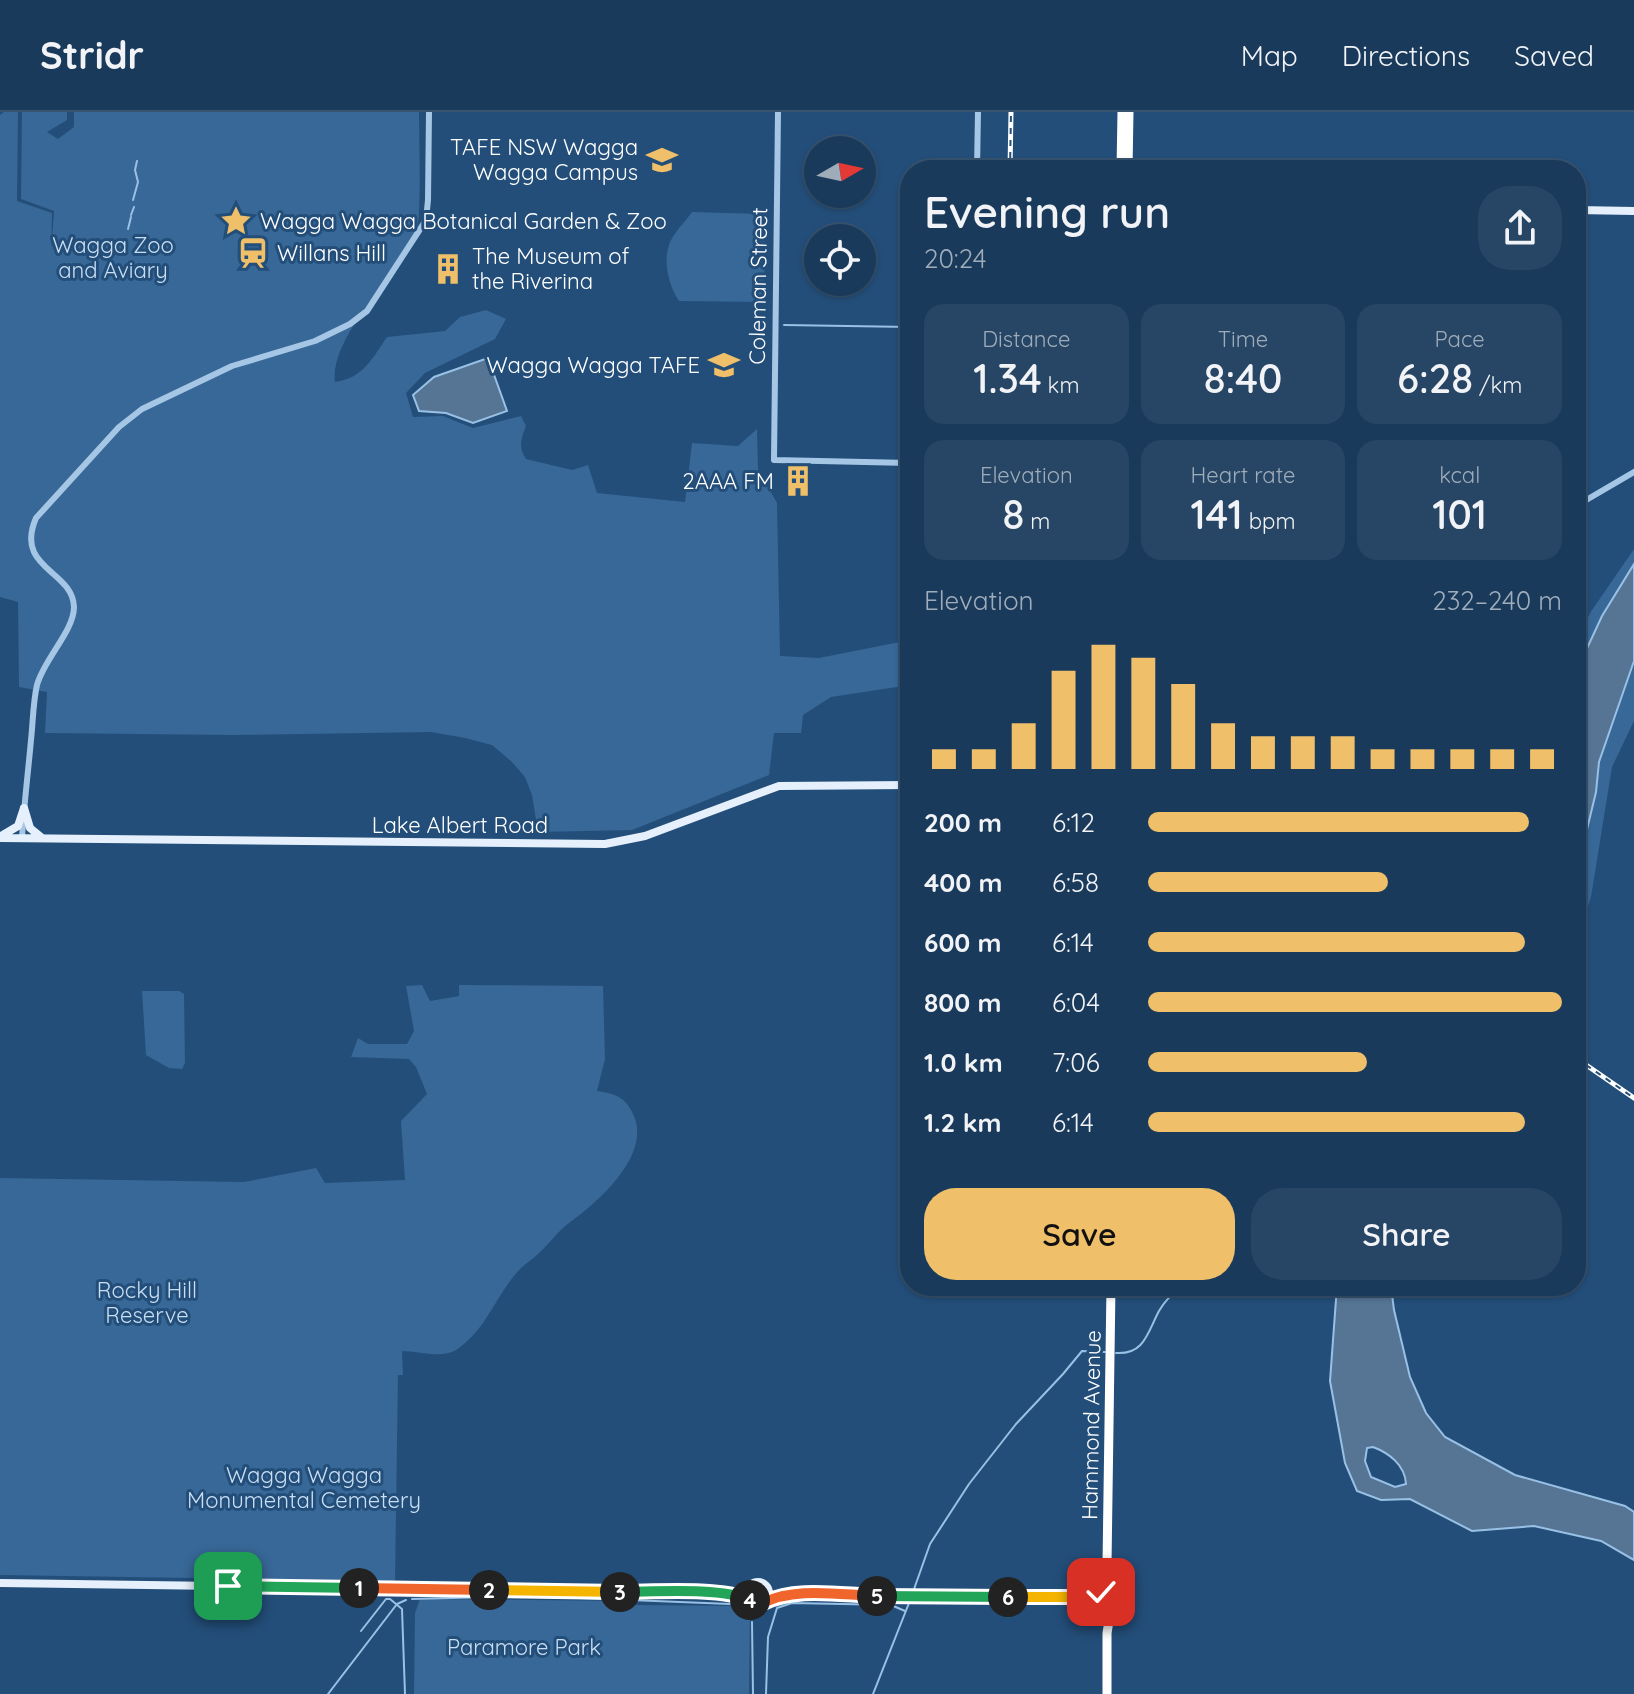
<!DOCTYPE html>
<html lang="en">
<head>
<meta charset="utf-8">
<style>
	body { margin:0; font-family:Quicksand,sans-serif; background:#274564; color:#f1f3f6; height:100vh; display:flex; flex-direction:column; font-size:30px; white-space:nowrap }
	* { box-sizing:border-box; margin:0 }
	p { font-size:26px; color:#9fadbb }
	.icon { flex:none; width:44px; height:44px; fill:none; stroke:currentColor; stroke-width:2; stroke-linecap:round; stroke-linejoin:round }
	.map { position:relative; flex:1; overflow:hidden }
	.drawer { position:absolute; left:900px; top:48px; width:686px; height:1136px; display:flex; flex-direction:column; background:#1a3a5b; border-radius:32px; box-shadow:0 2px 6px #0004,0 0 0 2px #385471 }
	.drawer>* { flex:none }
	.needle { width:52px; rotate:81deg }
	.controls { position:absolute; left:804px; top:24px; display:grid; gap:16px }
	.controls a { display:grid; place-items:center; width:72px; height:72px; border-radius:50%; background:#1a3a5b; box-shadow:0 2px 6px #0004,0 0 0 2px #385471; font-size:40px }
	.pin { position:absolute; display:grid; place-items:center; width:68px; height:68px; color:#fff; margin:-34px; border-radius:16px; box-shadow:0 4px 12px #0006 }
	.km { position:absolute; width:40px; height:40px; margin:-20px; border-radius:50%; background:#222; color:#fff; font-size:22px; line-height:40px; text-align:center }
	.round { display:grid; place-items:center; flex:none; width:84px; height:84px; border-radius:32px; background:#274564 }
	.head { display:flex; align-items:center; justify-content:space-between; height:136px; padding:0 24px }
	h1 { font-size:44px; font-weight:600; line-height:60px }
	.metrics { display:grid; grid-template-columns:repeat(3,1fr); gap:12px; height:136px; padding:8px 24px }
	.metrics div { display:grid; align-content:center; border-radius:20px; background:#274564; text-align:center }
	.metrics b { font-size:40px; font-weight:600 }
	.metrics small { font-size:22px; font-weight:400 }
	.metrics p { font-size:22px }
	.chart { height:224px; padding:16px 24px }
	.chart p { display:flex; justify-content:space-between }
	.chart svg { width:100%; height:144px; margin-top:8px; stroke:#efbf69; stroke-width:6 }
	.cta { display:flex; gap:16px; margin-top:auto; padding:16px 24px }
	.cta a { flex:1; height:92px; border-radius:32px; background:#efbf69; color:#111; font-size:32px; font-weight:600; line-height:92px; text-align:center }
	.cta a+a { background:#274564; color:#f1f3f6 }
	ul { padding:0 24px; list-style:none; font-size:26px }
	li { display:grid; grid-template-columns:128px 96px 1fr; align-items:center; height:60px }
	li i { height:20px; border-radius:10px; background:#efbf69 }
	header { display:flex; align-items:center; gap:48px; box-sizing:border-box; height:112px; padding:0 40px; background:#1a3a5b; border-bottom:2px solid #385471 }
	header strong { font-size:38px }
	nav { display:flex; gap:44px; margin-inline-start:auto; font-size:28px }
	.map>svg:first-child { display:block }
	.green { fill:#376897 }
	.water { fill:#567595; stroke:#99c1e5; stroke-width:2; fill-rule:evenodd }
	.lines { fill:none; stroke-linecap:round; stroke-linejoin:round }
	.stream { stroke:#99c1e5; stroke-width:2 }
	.minor { stroke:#a5c6e4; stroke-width:6 }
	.major { stroke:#e5f0fc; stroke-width:8 }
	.highway { stroke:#fff; stroke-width:9 }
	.rail-casing { stroke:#fff; stroke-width:5 }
	.rail { stroke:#234e79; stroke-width:2; stroke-dasharray:6; stroke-linecap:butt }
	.split-1-casing { stroke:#fff; stroke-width:16 }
	.split-2-casing { stroke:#fff; stroke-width:16 }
	.split-3-casing { stroke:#fff; stroke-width:16 }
	.split-4-casing { stroke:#fff; stroke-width:16 }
	.split-5-casing { stroke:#fff; stroke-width:16 }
	.split-6-casing { stroke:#fff; stroke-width:16 }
	.split-7-casing { stroke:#fff; stroke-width:16 }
	.split-1 { stroke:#22a559; stroke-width:10 }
	.split-2 { stroke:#f0652b; stroke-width:10 }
	.split-3 { stroke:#f5b400; stroke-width:10 }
	.split-4 { stroke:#22a559; stroke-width:10 }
	.split-5 { stroke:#f0652b; stroke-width:10 }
	.split-6 { stroke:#22a559; stroke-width:10 }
	.split-7 { stroke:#f5b400; stroke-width:10 }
	.labels { text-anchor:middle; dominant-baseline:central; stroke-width:6; stroke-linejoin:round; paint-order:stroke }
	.poi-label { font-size:22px; fill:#fff; stroke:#234e79; text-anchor:end }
	.park-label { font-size:22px; fill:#c8def3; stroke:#234e79 }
	.street-label { font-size:22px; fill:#fff; stroke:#234e79 }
</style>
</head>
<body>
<header>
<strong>Stridr</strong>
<nav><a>Map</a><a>Directions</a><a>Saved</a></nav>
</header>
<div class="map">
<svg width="1634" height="1582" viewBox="0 0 1634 1582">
	<rect width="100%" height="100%" fill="#234e79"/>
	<!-- green -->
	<path class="green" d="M 4,0 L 18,0 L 17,89 L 52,101 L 51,140 L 54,99 L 21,87 L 22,0 L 67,0 L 67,8 L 47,20 L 58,27 L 74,15 L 74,0 L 419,0 C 419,21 422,109 416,122 C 398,161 329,226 335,270 C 363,266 372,247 387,225 L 445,219 L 460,205 L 486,198 L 506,207 L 495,227 L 425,261 L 406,281 L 413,305 L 443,304 L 473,316 L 521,304 L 526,314 C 521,327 518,335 526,347 L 572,358 L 588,353 L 597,381 L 685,390 L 692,331 L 738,334 L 757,317 L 758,357 L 777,391 L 780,544 L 819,546 L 910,528 L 910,573 L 831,585 L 803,603 L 801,621 L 774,621 L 769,663 L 632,718 L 538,720 L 532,683 L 525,665 L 512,650 L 492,633 L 465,626 L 431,620 L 232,623 L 45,621 L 47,580 L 19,575 L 18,490 L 0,485 L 0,3 Z
		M 692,100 L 765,102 L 764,190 L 679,189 C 669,174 663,151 669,133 C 673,121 685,110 692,100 Z
		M 1634,437 L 1634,452 L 1602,504 L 1576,560 L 1576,534 L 1590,501 Z
		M 1634,549 L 1634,609 L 1612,655 L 1591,785 L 1578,826 L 1576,824 L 1576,762 L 1596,680 L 1599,650 Z
		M 422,873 L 430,889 L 459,884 L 459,873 L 603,874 L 605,947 L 597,979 C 616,982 626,985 634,1004 C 651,1044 597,1091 569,1111 C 557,1120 549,1132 539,1141 C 533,1147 526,1151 520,1157 C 496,1182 487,1218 456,1238 C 442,1247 419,1239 402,1239 L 403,1263 L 398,1263 L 395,1469 L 0,1463 L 0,1066 L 244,1070 L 316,1056 L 325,1071 L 405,1068 L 401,1009 L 427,982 L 416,955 L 409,947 L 351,945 L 358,926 L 368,932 L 407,932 L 414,919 L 406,874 Z
		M 142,879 L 179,879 L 184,882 L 185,951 L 182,957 L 169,956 L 146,943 Z
		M 420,1487 L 631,1489 L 633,1493 L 742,1494 L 750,1501 L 749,1582 L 414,1582 L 415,1501 Z"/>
	<!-- water -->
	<path class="water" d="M 488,246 L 507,299 L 473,311 L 446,301 L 419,299 L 413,283 L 434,265 Z
		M 1634,452 L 1634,549 L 1599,650 L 1596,680 L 1576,763 L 1576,560 L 1602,504 Z
		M 1337,1174 L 1391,1174 L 1394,1198 L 1410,1265 L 1426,1301 L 1445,1325 L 1515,1363 L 1625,1394 L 1634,1400 L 1634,1448 L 1601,1429 L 1534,1414 L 1472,1419 L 1410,1387 L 1381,1388 L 1357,1379 L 1345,1351 L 1330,1269 ZM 1373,1335 C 1389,1341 1405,1353 1406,1372 L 1395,1375 L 1371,1365 L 1365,1349 L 1367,1336 Z"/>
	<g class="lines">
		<!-- stream -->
		<path class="stream" d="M 133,88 L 138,70 L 135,58 L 137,49
			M 131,103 L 134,95
			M 128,117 L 131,105
			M 784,213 L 910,215
			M 1116,1241 C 1145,1243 1148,1219 1159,1199 C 1165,1188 1173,1181 1182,1174
			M 913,1480 L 930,1432 L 969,1372 L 1016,1312 L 1063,1262 L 1082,1239 L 1105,1240
			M 412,1487 L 530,1484 L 730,1492
			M 752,1510 L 753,1582
			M 361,1519 L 386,1487 L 390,1487 L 402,1497 L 405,1582
			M 328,1582 L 397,1492 L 406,1488
			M 766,1582 L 768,1525 L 777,1496 L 792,1491 L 891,1493 L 905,1499
			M 873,1582 L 911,1486"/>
		<!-- minor -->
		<path class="minor" d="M 778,0 L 774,348 L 910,351
			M 977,58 L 978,0
			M 1576,394 L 1634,360
			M 22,726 C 24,693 28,661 31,628 C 33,610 33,590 37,573 C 44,547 74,519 74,495 C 73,458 14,457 36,406 L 119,315 L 142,297 L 232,254 L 315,229 L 350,212 L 367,199 L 426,108 L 428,88 L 429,0"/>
		<!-- major -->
		<path class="major" d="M 1576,98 L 1634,99
			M 24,696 L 30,716 L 41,725
			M 1,724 L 18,714 L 24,696
			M 0,726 L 605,732 L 645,724 L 779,674 L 910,673
			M747 1481a11 11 0 1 1 22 0a11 11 0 1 1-22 0Z
			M 0,1471 L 707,1481 L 735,1479 L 748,1475
			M 1081,1487 L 1101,1490
			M 767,1488 L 801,1482 L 1072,1485 L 1101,1480"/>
		<!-- highway -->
		<path class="highway" d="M 1121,58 L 1122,0
			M 1128,58 L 1129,0
			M 1111,1174 L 1107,1452 L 1113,1481
			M1100 1486a7 7 0 1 1 14 0a7 7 0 1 1-14 0Z
			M 1107,1582 L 1107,1521 L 1112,1491"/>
		<defs>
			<path id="rail" d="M 1010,58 L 1011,0
				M 1576,946 L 1634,986"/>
		</defs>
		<!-- rail casing -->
		<use href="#rail" class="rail-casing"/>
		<!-- rail -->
		<use href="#rail" class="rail"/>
	</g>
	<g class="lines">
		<defs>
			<path id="split-1" d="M 228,1474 L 359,1476"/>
			<path id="split-2" d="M 359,1476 L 489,1478"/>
			<path id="split-3" d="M 489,1478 L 620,1480"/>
			<path id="split-4" d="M 620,1480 C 655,1480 720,1475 750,1488"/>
			<path id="split-5" d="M 750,1488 L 761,1492 C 794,1474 840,1483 877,1484"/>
			<path id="split-6" d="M 877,1484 L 1008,1485"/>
			<path id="split-7" d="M 1008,1485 L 1072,1485 L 1101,1480"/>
		</defs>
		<!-- split-1 casing -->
		<use href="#split-1" class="split-1-casing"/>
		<!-- split-2 casing -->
		<use href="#split-2" class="split-2-casing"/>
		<!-- split-3 casing -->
		<use href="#split-3" class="split-3-casing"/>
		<!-- split-4 casing -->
		<use href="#split-4" class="split-4-casing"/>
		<!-- split-5 casing -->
		<use href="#split-5" class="split-5-casing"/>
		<!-- split-6 casing -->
		<use href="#split-6" class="split-6-casing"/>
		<!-- split-7 casing -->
		<use href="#split-7" class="split-7-casing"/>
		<!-- split-1 -->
		<use href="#split-1" class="split-1"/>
		<!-- split-2 -->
		<use href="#split-2" class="split-2"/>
		<!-- split-3 -->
		<use href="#split-3" class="split-3"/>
		<!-- split-4 -->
		<use href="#split-4" class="split-4"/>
		<!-- split-5 -->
		<use href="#split-5" class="split-5"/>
		<!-- split-6 -->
		<use href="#split-6" class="split-6"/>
		<!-- split-7 -->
		<use href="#split-7" class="split-7"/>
	</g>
	<!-- icons -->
	<defs>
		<symbol id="university-bare" viewBox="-9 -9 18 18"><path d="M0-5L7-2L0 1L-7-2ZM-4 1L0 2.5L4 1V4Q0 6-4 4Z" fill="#efbf69" stroke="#234e79" stroke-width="2.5" paint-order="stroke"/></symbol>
		<symbol id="sight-bare" viewBox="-9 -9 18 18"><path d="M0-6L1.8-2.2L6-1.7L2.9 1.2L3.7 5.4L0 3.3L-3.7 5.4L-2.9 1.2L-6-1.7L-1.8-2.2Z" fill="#efbf69" stroke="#234e79" stroke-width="2.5" paint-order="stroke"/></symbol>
		<symbol id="station-bare" viewBox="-9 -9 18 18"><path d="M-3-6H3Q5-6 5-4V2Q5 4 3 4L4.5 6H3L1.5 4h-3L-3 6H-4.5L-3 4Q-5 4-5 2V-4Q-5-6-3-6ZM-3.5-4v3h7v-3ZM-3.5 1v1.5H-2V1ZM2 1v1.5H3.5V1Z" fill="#efbf69" stroke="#234e79" stroke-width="2.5" paint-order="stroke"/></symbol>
		<symbol id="building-bare" viewBox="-9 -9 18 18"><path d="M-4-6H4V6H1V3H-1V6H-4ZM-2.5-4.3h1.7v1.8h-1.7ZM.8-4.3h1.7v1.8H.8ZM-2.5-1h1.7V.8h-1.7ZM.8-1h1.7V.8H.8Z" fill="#efbf69" stroke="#234e79" stroke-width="2.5" paint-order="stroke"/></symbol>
	</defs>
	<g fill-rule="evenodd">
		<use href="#university-bare" x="640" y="26" width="44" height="44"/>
		<use href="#sight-bare" x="214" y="87" width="44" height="44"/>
		<use href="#station-bare" x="231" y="119" width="44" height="44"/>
		<use href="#building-bare" x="426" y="135" width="44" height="44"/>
		<use href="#university-bare" x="702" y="231" width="44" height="44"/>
		<use href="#building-bare" x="776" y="347" width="44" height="44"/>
	</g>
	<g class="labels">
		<!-- poi labels -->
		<g class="poi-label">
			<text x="638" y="35">TAFE NSW Wagga<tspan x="638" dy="25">Wagga Campus</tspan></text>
			<text x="260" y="109" text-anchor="start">Wagga Wagga Botanical Garden &amp; Zoo</text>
			<text x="277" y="141" text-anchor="start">Willans Hill</text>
			<text x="472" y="144" text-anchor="start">The Museum of<tspan x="472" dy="25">the Riverina</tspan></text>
			<text x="700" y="253">Wagga Wagga TAFE</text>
			<text x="774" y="369">2AAA FM</text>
		</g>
		<!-- park labels -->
		<g class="park-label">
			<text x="113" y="133">Wagga Zoo<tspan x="113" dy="25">and Aviary</tspan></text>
			<text x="147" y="1178">Rocky Hill<tspan x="147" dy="25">Reserve</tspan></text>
			<text x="304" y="1363">Wagga Wagga<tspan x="304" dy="25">Monumental Cemetery</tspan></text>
			<text x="524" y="1535">Paramore Park</text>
		</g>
		<!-- street labels -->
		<g class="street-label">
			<text transform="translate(758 174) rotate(-89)">Coleman Street</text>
			<text x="460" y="713">Lake Albert Road</text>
			<text transform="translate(1091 1313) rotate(-89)">Hammond Avenue</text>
		</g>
	</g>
</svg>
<div class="controls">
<a><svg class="needle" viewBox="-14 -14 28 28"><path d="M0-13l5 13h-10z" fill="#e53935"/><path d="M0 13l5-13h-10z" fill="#9fadbb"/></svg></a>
<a><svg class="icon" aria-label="locate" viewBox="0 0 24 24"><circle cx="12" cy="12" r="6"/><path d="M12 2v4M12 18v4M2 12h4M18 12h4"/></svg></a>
</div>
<div class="pin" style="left:228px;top:1474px;background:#1e9e55"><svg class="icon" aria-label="arrive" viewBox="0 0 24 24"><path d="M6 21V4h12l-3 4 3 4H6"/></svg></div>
<div class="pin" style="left:1101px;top:1480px;background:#d93025"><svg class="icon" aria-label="check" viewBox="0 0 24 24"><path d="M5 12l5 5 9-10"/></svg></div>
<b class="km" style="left:359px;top:1476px">1</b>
<b class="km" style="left:489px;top:1478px">2</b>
<b class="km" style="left:620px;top:1480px">3</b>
<b class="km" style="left:750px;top:1488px">4</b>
<b class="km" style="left:877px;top:1484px">5</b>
<b class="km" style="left:1008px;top:1485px">6</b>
<section class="drawer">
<div class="head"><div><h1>Evening run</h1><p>20:24</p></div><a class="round"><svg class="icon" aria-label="share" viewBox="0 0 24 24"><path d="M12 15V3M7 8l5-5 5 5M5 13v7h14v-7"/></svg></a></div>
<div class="metrics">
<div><p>Distance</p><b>1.34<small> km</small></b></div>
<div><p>Time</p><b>8:40</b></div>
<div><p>Pace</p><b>6:28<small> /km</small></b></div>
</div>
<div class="metrics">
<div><p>Elevation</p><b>8<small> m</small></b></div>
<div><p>Heart rate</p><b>141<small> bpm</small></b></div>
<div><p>kcal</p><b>101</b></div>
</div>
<div class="chart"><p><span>Elevation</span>232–240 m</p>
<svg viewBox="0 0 160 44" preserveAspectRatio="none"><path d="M5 44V38M15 44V38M25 44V30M35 44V14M45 44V6M55 44V10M65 44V18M75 44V30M85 44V34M95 44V34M105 44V34M115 44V38M125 44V38M135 44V38M145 44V38M155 44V38"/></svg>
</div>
<ul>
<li><b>200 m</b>6:12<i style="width:92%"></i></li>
<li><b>400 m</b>6:58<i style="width:58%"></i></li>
<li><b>600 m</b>6:14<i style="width:91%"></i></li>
<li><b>800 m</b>6:04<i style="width:100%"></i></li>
<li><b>1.0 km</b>7:06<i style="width:53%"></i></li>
<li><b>1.2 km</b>6:14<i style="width:91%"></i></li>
</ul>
<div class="cta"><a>Save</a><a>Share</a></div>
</section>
</div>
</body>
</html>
